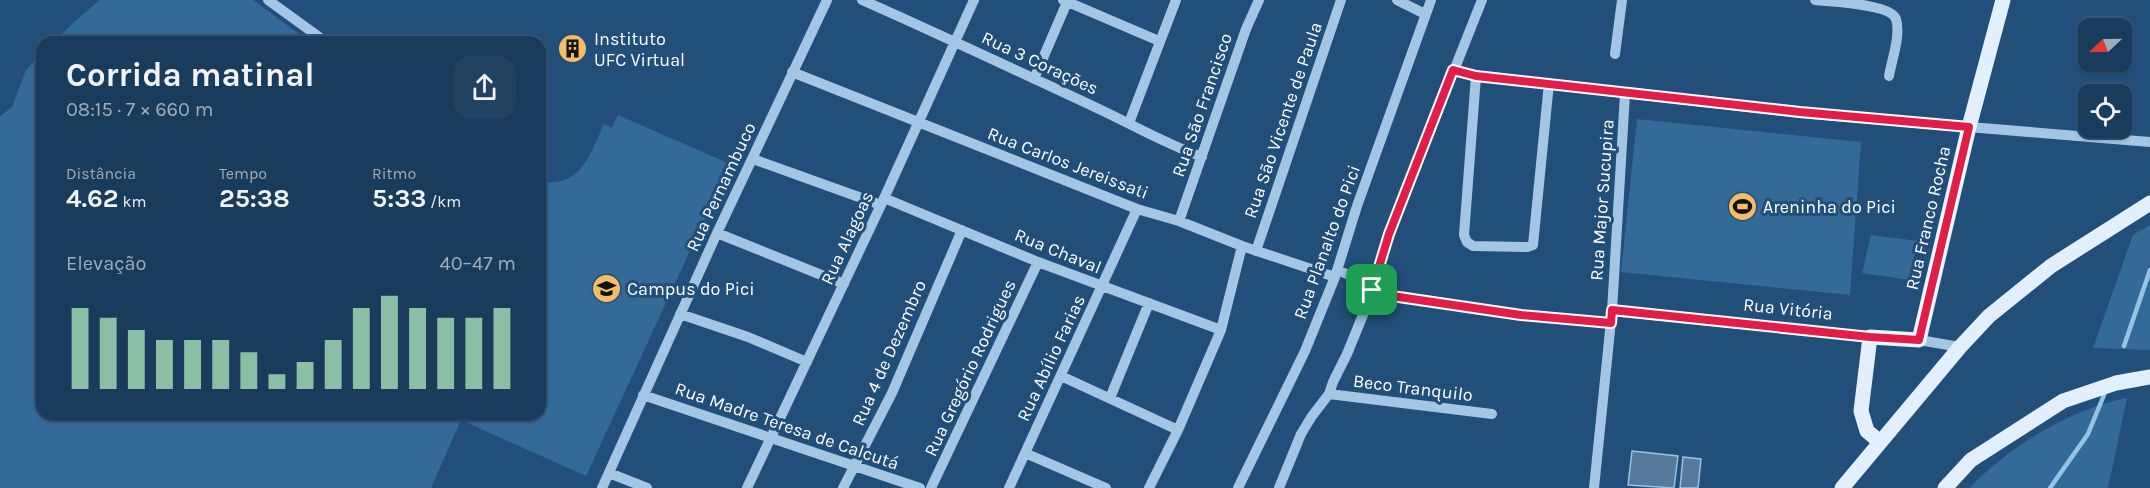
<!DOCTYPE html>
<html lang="pt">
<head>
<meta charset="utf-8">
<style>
	body { margin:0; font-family:Karla,sans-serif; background:#224262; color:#f1f3f6; height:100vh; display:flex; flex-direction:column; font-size:22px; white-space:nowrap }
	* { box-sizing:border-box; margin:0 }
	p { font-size:20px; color:#9fadbb }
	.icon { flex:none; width:33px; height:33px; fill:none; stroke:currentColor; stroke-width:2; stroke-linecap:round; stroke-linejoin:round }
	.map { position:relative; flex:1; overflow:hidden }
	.drawer { position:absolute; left:36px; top:36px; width:510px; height:384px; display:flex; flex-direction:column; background:#193b5c; border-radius:18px; box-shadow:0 2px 4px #0004,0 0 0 2px #375572 }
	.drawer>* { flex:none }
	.needle { width:39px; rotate:248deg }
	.controls { position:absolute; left:2078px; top:18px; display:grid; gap:12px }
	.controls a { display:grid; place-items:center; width:54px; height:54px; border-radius:12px; background:#193b5c; box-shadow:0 2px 4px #0004,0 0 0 2px #375572; font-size:30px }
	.pin { position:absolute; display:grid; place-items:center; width:51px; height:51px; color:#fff; margin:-26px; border-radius:12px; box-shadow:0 3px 9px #0006 }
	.round { display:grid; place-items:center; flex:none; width:63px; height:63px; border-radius:18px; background:#224262 }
	.summary { display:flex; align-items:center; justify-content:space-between; height:102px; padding:0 30px }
	h1 { font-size:33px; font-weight:700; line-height:45px }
	.metrics { display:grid; grid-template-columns:repeat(3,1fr); gap:9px; height:102px; padding:6px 30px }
	.metrics div { display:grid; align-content:center }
	.metrics b { font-size:26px; font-weight:700 }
	.metrics small { font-size:16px; font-weight:400 }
	.metrics p { font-size:16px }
	.chart { height:168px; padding:12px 30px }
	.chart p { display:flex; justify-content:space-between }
	.chart svg { width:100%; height:108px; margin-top:6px; stroke:#8abfa5; stroke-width:6 }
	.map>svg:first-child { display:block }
	.green { fill:#346a98 }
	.water { fill:#587a9a; stroke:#96c2e6; stroke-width:1.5 }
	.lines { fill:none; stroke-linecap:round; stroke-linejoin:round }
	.stream { stroke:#96c2e6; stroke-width:4.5 }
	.minor { stroke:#a3c6e5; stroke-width:10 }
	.major { stroke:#e3effd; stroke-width:15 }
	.route-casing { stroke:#fff; stroke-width:12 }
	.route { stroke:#e11d48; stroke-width:8 }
	.labels { text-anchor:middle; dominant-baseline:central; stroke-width:6; stroke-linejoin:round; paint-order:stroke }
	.poi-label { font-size:18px; fill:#fff; stroke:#214f7a; text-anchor:start }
	.street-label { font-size:18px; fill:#fff; stroke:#214f7a }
</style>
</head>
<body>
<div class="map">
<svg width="2150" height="488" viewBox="0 0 2150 488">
	<rect width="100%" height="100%" fill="#214f7a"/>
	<!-- green -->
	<path class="green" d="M 100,0 L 253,0 L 310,42 L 54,42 L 73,23 Z
		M 42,54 L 42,414 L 540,414 L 540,181 C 581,189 590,154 604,124 L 612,128 L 618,115 L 730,164 L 586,476 L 461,420 L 431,488 L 0,488 L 0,116 L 12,107 L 26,70 Z
		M 1637,119 L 1861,142 L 1850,295 L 1621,272 Z
		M 2150,225 L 2150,350 L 2093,348 L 2133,235 Z
		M 1871,235 L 1918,241 L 1909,280 L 1862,273 Z
		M 2127,398 L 2108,488 L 1970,488 C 2007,447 2073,408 2127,398 Z"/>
	<!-- water -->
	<path class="water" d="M 1632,451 L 1678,456 L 1674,488 L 1628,485 Z
		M 1683,457 L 1701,459 L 1698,488 L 1680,488 Z"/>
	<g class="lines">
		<!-- stream -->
		<path class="stream" d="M 2124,346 L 2150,270
			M 2050,488 L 2088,434 L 2106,390"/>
		<!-- minor -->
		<path class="minor" d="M 268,0 L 326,42
			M 862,0 C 941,35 1020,72 1099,109 C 1133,125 1166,144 1202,157
			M 1063,0 L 1159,41
			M 1397,0 L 1425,14
			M 1815,0 C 1831,2 1891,4 1896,19 C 1901,35 1892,59 1889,76
			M 1615,54 L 1622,0
			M 1453,70 L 1476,76 L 1800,113 L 2150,142
			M 792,72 L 1137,209 L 1179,221 L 1242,246 L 1335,277
			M 1476,76 L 1464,235 L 1467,242 L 1473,246 L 1527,247 L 1533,245 L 1549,83
			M 1034,79 L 1068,0
			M 1129,123 L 1176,0
			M 753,159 L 881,205
			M 884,198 L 1038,262 L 1221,330
			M 1179,221 L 1246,29 L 1259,0
			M 717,233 L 844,284
			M 1256,251 L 1341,0
			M 1337,270 L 1354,277 L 1372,290 L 1392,296 L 1521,315 L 1611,323
			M 1612,311 L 1870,337
			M 680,314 L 748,337 L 807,362
			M 1919,340 L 1960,347
			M 1061,376 L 1178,430
			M 1329,394 L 1492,414
			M 643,395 L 920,488
			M 1110,398 L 1149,303
			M 1025,453 L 1106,488
			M 609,473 L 647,488
			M 602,488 L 717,233 L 827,0
			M 747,488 L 881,205 L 974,0
			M 843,488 L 892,393 L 962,230
			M 931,488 L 1038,262
			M 1009,488 L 1137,209
			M 1149,488 L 1178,430 L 1221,330 L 1242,246
			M 1238,488 L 1305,351 L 1335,277 L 1357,206 L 1431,0
			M 1279,488 L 1301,434 L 1312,416 L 1329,394 L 1333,382 L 1347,354 L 1367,305 L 1389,234 L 1482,0
			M 1594,488 L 1612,311 L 1625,94"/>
		<!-- major -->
		<path class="major" d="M 1880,442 L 1867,431 L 1861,411 L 1870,337 L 1919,340 L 1969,127 L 2003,0
			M 1842,488 L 1960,347 L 1989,316 L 2051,266 L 2150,203
			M 1945,488 L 1971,460 L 2063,401 L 2116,383 L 2150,377"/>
	</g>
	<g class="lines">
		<defs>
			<path id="route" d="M 1453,70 L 1476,76 L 1800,112 L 1969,127 L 1919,340 L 1870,337 L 1612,310 L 1611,323 L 1521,315 L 1392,296 L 1372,290 L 1389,234 Z"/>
		</defs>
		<!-- route casing -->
		<use href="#route" class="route-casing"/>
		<!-- route -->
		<use href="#route" class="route"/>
	</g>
	<!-- icons -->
	<defs>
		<symbol id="building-disc" viewBox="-11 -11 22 22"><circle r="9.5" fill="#f2bd64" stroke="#214f7a"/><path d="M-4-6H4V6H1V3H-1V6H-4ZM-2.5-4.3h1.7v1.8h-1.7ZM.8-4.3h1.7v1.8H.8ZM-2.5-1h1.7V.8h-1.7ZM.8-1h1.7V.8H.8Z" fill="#111"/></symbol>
		<symbol id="stadium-disc" viewBox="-11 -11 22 22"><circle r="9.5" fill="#f2bd64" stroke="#214f7a"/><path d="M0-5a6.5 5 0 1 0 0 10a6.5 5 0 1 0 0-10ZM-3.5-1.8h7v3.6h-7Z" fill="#111"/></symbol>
		<symbol id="university-disc" viewBox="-11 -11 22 22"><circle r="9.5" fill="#f2bd64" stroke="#214f7a"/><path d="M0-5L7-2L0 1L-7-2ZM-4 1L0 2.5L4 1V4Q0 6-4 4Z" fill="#111"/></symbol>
	</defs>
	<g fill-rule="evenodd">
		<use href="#building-disc" x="556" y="32" width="33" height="33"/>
		<use href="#stadium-disc" x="1726" y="190" width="33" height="33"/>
		<use href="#university-disc" x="590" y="272" width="33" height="33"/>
	</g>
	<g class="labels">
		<!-- poi labels -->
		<g class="poi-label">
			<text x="594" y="39">Instituto<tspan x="594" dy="21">UFC Virtual</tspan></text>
			<text x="1763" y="207">Areninha do Pici</text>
			<text x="627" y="289">Campus do Pici</text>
		</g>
		<!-- street labels -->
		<g class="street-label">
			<text transform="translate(1040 63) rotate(25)">Rua 3 Corações</text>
			<text transform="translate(1202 105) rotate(-71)">Rua São Francisco</text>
			<text transform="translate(1283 120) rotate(-71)">Rua São Vicente de Paula</text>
			<text transform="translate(1068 163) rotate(21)">Rua Carlos Jereissati</text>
			<text transform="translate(721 187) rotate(-65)">Rua Pernambuco</text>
			<text transform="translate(1602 200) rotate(-86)">Rua Major Sucupira</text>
			<text transform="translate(1928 218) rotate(-77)">Rua Franco Rocha</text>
			<text transform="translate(847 238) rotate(-65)">Rua Alagoas</text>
			<text transform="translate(1327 242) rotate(-70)">Rua Planalto do Pici</text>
			<text transform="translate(1058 251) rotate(22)">Rua Chaval</text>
			<text transform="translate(1788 309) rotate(6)">Rua Vitória</text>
			<text transform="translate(889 353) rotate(-66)">Rua 4 de Dezembro</text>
			<text transform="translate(1051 358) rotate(-65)">Rua Abílio Farias</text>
			<text transform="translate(970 368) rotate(-65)">Rua Gregório Rodrigues</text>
			<text transform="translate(1413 388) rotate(7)">Beco Tranquilo</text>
			<text transform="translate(787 426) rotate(19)">Rua Madre Teresa de Calcutá</text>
		</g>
	</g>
</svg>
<div class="controls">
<a><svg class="needle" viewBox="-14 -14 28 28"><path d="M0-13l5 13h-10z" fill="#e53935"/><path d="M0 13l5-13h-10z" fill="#9fadbb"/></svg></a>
<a><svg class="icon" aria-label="locate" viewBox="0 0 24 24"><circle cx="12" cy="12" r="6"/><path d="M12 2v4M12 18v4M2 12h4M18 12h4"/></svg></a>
</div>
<div class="pin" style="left:1372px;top:290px;background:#1e9e55"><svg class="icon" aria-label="arrive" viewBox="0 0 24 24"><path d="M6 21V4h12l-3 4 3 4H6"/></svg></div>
<section class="drawer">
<div class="summary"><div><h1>Corrida matinal</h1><p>08:15 · 7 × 660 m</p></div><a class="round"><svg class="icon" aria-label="share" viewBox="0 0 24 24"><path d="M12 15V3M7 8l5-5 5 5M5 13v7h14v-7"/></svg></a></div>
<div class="metrics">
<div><p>Distância</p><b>4.62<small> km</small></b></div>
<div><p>Tempo</p><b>25:38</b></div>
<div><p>Ritmo</p><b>5:33<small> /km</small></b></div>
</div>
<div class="chart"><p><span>Elevação</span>40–47 m</p>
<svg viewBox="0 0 160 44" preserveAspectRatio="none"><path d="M5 44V11M15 44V15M25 44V20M35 44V24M45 44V24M55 44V24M65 44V29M75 44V38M85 44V33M95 44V24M105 44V11M115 44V6M125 44V11M135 44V15M145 44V15M155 44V11"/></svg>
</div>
</section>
</div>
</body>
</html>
